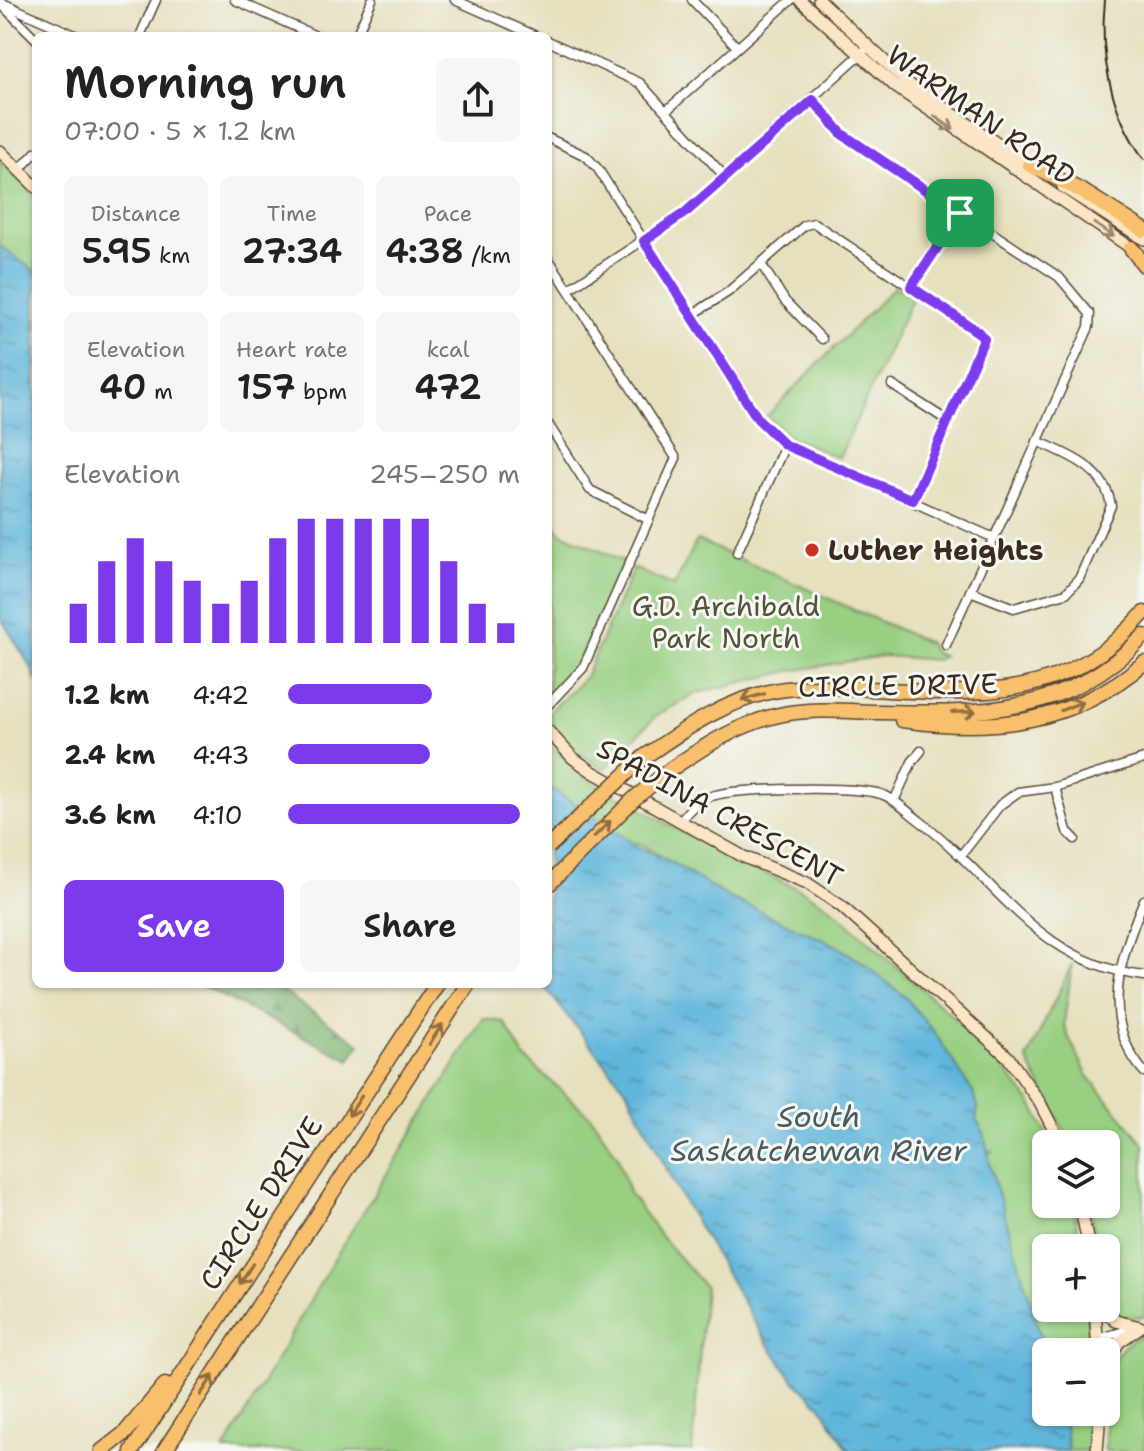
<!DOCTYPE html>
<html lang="en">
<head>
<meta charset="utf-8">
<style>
	body { margin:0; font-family:"Shantell Sans",sans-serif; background:#f6f6f6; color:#222; height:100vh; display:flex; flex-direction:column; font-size:30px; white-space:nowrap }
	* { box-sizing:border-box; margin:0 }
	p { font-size:26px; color:#767676 }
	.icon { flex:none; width:44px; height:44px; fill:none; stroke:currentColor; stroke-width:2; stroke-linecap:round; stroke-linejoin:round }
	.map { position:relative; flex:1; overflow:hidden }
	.side { position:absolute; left:32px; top:32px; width:520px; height:956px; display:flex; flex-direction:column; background:#fff; border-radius:12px; box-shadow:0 2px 6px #0004 }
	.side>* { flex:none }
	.tools { position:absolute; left:1032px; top:1130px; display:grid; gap:16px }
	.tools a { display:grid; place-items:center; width:88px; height:88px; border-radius:12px; background:#fff; box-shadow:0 2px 6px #0004; font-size:40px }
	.pin { position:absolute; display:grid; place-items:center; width:68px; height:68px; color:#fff; margin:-34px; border-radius:16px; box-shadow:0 4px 12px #0006 }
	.round { display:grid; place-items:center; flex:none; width:84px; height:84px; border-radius:12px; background:#f6f6f6 }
	.summary { display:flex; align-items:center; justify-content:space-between; height:136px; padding:0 32px }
	h1 { font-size:44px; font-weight:600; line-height:60px }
	.metrics { display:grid; grid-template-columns:repeat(3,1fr); gap:12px; height:136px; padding:8px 32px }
	.metrics div { display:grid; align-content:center; border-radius:12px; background:#f6f6f6; text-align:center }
	.metrics b { font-size:34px; font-weight:600 }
	.metrics small { font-size:22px; font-weight:400 }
	.metrics p { font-size:22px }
	.chart { height:224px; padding:16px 32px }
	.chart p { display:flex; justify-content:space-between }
	.chart svg { width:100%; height:144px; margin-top:8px; stroke:#7c3aed; stroke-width:6 }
	.cta { display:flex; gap:16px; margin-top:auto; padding:16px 32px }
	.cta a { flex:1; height:92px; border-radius:12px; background:#7c3aed; color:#fff; font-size:32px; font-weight:600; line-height:92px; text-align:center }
	.cta a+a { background:#f6f6f6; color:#222 }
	ul { padding:0 32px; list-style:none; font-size:26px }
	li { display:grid; grid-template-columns:128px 96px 1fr; align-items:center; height:60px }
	li i { height:20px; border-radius:10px; background:#7c3aed }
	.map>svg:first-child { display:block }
	.forest { fill:url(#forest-firs); stroke:#5a6e46; stroke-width:2 }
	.park { fill:#98cf81; stroke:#6a7c50; stroke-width:2 }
	.water { fill:url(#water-ripples); stroke:#4d707c; stroke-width:2 }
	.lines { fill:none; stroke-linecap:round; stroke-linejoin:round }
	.street-casing { stroke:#554536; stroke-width:11 }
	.secondary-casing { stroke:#554536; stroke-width:14 }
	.highway-casing { stroke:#554536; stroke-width:17 }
	.street { stroke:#fff; stroke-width:8 }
	.secondary { stroke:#fce5c4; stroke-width:11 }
	.highway { stroke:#f8bf6c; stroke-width:14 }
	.rail { stroke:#3b2a1e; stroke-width:2 }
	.highway-bridge-casing { stroke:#554536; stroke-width:17; stroke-linecap:butt }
	.highway-bridge { stroke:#f8bf6c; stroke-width:14 }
	.oneway { stroke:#9c8871 }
	.oneway2 { stroke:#906d41 }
	.route-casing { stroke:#fff; stroke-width:16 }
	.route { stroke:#7c3aed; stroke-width:10 }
	.poi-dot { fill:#c8321e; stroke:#f6f6f2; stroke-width:3 }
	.labels { text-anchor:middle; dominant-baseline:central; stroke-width:6; stroke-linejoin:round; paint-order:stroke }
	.street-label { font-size:28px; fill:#3b2a1e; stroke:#f6f6f2 }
	.poi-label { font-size:28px; font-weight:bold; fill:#3b2a1e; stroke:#f6f6f2; text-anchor:start }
	.park-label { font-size:28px; fill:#525337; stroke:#f6f6f2 }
	.water-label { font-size:30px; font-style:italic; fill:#485b60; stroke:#f6f6f2 }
</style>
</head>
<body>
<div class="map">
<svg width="1144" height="1451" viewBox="0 0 1144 1451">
	<defs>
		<pattern id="forest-firs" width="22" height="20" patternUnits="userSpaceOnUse" patternTransform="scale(2)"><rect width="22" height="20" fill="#7ab26f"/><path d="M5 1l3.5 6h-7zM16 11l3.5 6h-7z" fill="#65915b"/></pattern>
		<pattern id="water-ripples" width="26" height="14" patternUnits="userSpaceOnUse" patternTransform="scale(2)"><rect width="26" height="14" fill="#5fb6db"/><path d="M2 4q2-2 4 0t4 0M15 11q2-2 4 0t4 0" fill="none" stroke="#5094b1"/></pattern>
	</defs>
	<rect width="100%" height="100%" fill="#f6f6f2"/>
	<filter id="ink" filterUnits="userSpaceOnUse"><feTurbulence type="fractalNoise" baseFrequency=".0125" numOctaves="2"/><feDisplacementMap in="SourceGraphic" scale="16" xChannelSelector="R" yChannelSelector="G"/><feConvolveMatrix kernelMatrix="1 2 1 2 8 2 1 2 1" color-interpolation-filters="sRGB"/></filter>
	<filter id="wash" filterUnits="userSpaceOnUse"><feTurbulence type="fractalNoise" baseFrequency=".006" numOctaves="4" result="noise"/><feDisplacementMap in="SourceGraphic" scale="32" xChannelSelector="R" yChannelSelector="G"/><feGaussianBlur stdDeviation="1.8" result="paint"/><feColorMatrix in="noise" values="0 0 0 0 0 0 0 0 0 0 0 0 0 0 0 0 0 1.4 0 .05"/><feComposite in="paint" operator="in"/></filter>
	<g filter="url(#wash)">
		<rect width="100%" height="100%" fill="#e6e0be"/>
		<!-- forest -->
		<path class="forest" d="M 272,984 L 360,1044 L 350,1060 L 200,985 Z"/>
		<!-- park -->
		<path class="park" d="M 0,161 L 36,197 L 36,275 L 0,247 Z
			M 895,286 L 913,297 L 839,458 L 790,437 L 767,416 Z
			M 548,514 L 560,532 L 624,562 L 576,667 L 548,697 Z
			M 697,540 L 929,643 L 934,653 L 943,656 L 936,660 L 885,656 L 864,659 L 790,671 L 697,693 L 656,716 L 604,769 C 586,758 551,736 549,713 L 585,677 L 634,568 L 674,586 Z
			M 548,743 L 589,780 L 718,852 L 801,890 L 830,907 L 986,1046 L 1032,1104 L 1052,1144 L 1046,1144 L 1046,1204 L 1073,1204 L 1081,1248 L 1046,1248 L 1046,1308 L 1087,1308 L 1090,1352 L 1046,1352 L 1046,1383 L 984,1153 L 993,1152 L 980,1145 L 739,906 L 642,844 L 628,842 L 548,792 Z
			M 1072,964 L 1064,1023 L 1069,1038 L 1088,1076 L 1144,1144 L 1144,1317 L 1123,1317 L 1106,1303 L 1106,1248 L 1097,1248 L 1090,1204 L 1106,1204 L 1106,1144 L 1071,1144 L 1027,1059 Z
			M 483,1019 L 504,1022 L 525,1058 L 591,1117 L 617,1155 L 629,1193 L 663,1239 L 705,1287 L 692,1451 L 224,1451 L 334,1259 Z
			M 1144,1334 L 1144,1451 L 1105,1451 C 1108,1406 1094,1354 1144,1334 Z
			M 1050,1412 L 1092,1412 L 1090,1451 L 1060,1451 Z"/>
		<!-- water -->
		<path class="water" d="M 0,246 L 36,272 L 36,683 L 32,669 L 0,617 Z
			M 548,786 L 639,847 L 667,860 L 728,897 L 835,945 L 862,962 L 905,997 L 935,1033 L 974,1094 L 978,1107 L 976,1120 L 984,1133 L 991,1169 L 1046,1355 L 1046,1412 L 1063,1412 L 1068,1451 L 849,1451 L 821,1406 L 792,1378 L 762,1335 L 676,1188 L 628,1092 L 542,984 L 548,984 Z"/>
	</g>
	<g filter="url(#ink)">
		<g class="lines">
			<defs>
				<path id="street" d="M 235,0 L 316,36
					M 455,0 L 536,36
					M 692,0 L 737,47
					M 0,2 L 77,36
					M 3,6 L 36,39
					M 140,36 L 156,0
					M 356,36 L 372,0
					M 548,41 L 640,83 L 725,177
					M 813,100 L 842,134 L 1059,277 L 1090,314 L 1089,327 L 946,645
					M 666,111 L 791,0
					M 548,138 L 586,156 L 598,169 L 758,419 L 785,445 L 994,538
					M 19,170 L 36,152
					M 548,258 L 676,458 L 583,668 L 548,705
					M 761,264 L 785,301 L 822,339
					M 911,287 L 960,213
					M 569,289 L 686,212 L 863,52
					M 692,315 L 728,292 L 805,225 L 814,223 L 978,332 L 984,339 L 913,500
					M 892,385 L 948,421
					M 548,424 L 590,490 L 649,520
					M 737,553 L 785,445
					M 970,591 L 1014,608 L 1066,593 L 1079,579 L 1111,506 C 1106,468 1067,454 1037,441
					M 1055,787 L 1067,831 L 1075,839
					M 894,801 L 912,762 L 921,751
					M 680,822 C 699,791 727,792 759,790 C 785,789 866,786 886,796 C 898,802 909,813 920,821 C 1000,882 1036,962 1144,976
					M 962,854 L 1000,805 L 1018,792 L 1055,787 L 1144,759
					M 1144,900 C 1120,956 1099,1020 1144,1072
					M 1097,1339 L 1135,1328"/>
				<path id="secondary" d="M 800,0 L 896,87 L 1137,252
					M 819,0 L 910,85 L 1035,169
					M 0,151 L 36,187
					M 1063,187 L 1144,239
					M 548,731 L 573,758 L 593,772 L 744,857 L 807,883 L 841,906 L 1008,1057 L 1040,1103 L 1061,1144
					M 1080,1204 L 1089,1248
					M 1095,1308 L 1098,1352
					M 1102,1308 L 1116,1321 L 1140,1327
					M 1106,1364 L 1119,1342 L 1140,1327
					M 1097,1451 L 1100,1412"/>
				<path id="highway" d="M 1030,165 L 1082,191 L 1144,230
					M 1131,248 L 1144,265
					M 902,720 C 993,733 1072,724 1144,663
					M 644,757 C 685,729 722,702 773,691 C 804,685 838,687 870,689 C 978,695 1065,703 1144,613
					M 671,769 C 705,746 738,724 779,715 C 811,708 845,711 877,712 C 982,714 1065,716 1144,636
					M 102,1451 L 125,1433 L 165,1385
					M 132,1451 L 437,984
					M 164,1451 L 468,984"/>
			</defs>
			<!-- street casing -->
			<use href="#street" class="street-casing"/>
			<!-- secondary casing -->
			<use href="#secondary" class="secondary-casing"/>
			<!-- highway casing -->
			<use href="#highway" class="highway-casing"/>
			<!-- street -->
			<use href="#street" class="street"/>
			<!-- secondary -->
			<use href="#secondary" class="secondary"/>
			<!-- highway -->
			<use href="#highway" class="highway"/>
			<!-- rail -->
			<path class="rail" d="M 1105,0 C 1099,55 1111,114 1144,159"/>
			<defs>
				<path id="highway-bridge" d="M 548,847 L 644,757
					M 548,885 L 635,798 L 671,769"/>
			</defs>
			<!-- highway-bridge casing -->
			<use href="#highway-bridge" class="highway-bridge-casing"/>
			<!-- highway-bridge -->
			<use href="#highway-bridge" class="highway-bridge"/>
		</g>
		<!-- one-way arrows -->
		<defs><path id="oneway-shaft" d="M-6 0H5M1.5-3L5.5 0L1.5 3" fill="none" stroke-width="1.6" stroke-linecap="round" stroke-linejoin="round" transform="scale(2)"/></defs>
		<g class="oneway">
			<use href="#oneway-shaft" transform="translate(944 123) rotate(36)"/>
			<use href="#oneway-shaft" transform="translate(1104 230) rotate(34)"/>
		</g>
		<g class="oneway2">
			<use href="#oneway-shaft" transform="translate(753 697) rotate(165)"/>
			<use href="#oneway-shaft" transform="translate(1072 706) rotate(-22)"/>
			<use href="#oneway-shaft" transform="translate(964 712) rotate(-2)"/>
			<use href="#oneway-shaft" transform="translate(602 829) rotate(-44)"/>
			<use href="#oneway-shaft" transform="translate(436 1034) rotate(-57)"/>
			<use href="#oneway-shaft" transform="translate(355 1106) rotate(123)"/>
			<use href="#oneway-shaft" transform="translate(246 1274) rotate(123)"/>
			<use href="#oneway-shaft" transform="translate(207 1385) rotate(-57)"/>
		</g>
	</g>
	<g class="lines" filter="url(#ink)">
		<defs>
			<path id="route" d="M 813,100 L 842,134 L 960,213 L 911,287 L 978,332 L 984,339 L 913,500 L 785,445 L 758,419 L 644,241 L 686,212 Z"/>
		</defs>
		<!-- route casing -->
		<use href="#route" class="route-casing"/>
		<!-- route -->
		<use href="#route" class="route"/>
	</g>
	<!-- markers -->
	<circle class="poi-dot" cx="812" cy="550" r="8"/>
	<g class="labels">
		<!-- street labels -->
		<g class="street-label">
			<text transform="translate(981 115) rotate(35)">WARMAN ROAD</text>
			<text transform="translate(898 685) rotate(-1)">CIRCLE DRIVE</text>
			<text transform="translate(720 812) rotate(29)">SPADINA CRESCENT</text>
			<text transform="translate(261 1203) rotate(-57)">CIRCLE DRIVE</text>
		</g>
		<!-- poi labels -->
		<g class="poi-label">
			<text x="828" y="550">Luther Heights</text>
		</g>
		<!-- park labels -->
		<g class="park-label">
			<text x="726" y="606">G.D. Archibald<tspan x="726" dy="32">Park North</tspan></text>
		</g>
		<!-- water labels -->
		<g class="water-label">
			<text x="819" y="1116">South<tspan x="819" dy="34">Saskatchewan River</tspan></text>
		</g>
	</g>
</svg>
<div class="tools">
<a><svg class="icon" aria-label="layers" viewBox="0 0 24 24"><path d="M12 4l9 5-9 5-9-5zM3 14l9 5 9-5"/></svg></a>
<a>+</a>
<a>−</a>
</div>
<div class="pin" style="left:960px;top:213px;background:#1e9e55"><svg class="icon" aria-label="arrive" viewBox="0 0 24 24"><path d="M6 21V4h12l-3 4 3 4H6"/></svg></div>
<section class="side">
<div class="summary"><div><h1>Morning run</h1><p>07:00 · 5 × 1.2 km</p></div><a class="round"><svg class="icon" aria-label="share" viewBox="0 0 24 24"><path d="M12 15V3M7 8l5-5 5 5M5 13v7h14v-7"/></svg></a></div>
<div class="metrics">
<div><p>Distance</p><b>5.95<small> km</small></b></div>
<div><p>Time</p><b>27:34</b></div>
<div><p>Pace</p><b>4:38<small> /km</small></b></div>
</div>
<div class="metrics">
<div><p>Elevation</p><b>40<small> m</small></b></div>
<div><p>Heart rate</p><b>157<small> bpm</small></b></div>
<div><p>kcal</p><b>472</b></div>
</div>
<div class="chart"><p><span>Elevation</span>245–250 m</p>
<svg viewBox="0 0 160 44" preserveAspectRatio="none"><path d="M5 44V32M15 44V19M25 44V12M35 44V19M45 44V25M55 44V32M65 44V25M75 44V12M85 44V6M95 44V6M105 44V6M115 44V6M125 44V6M135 44V19M145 44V32M155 44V38"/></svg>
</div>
<ul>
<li><b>1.2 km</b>4:42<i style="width:62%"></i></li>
<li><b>2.4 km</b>4:43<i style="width:61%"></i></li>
<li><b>3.6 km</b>4:10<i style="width:100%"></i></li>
</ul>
<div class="cta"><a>Save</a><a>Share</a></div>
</section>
</div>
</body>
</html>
